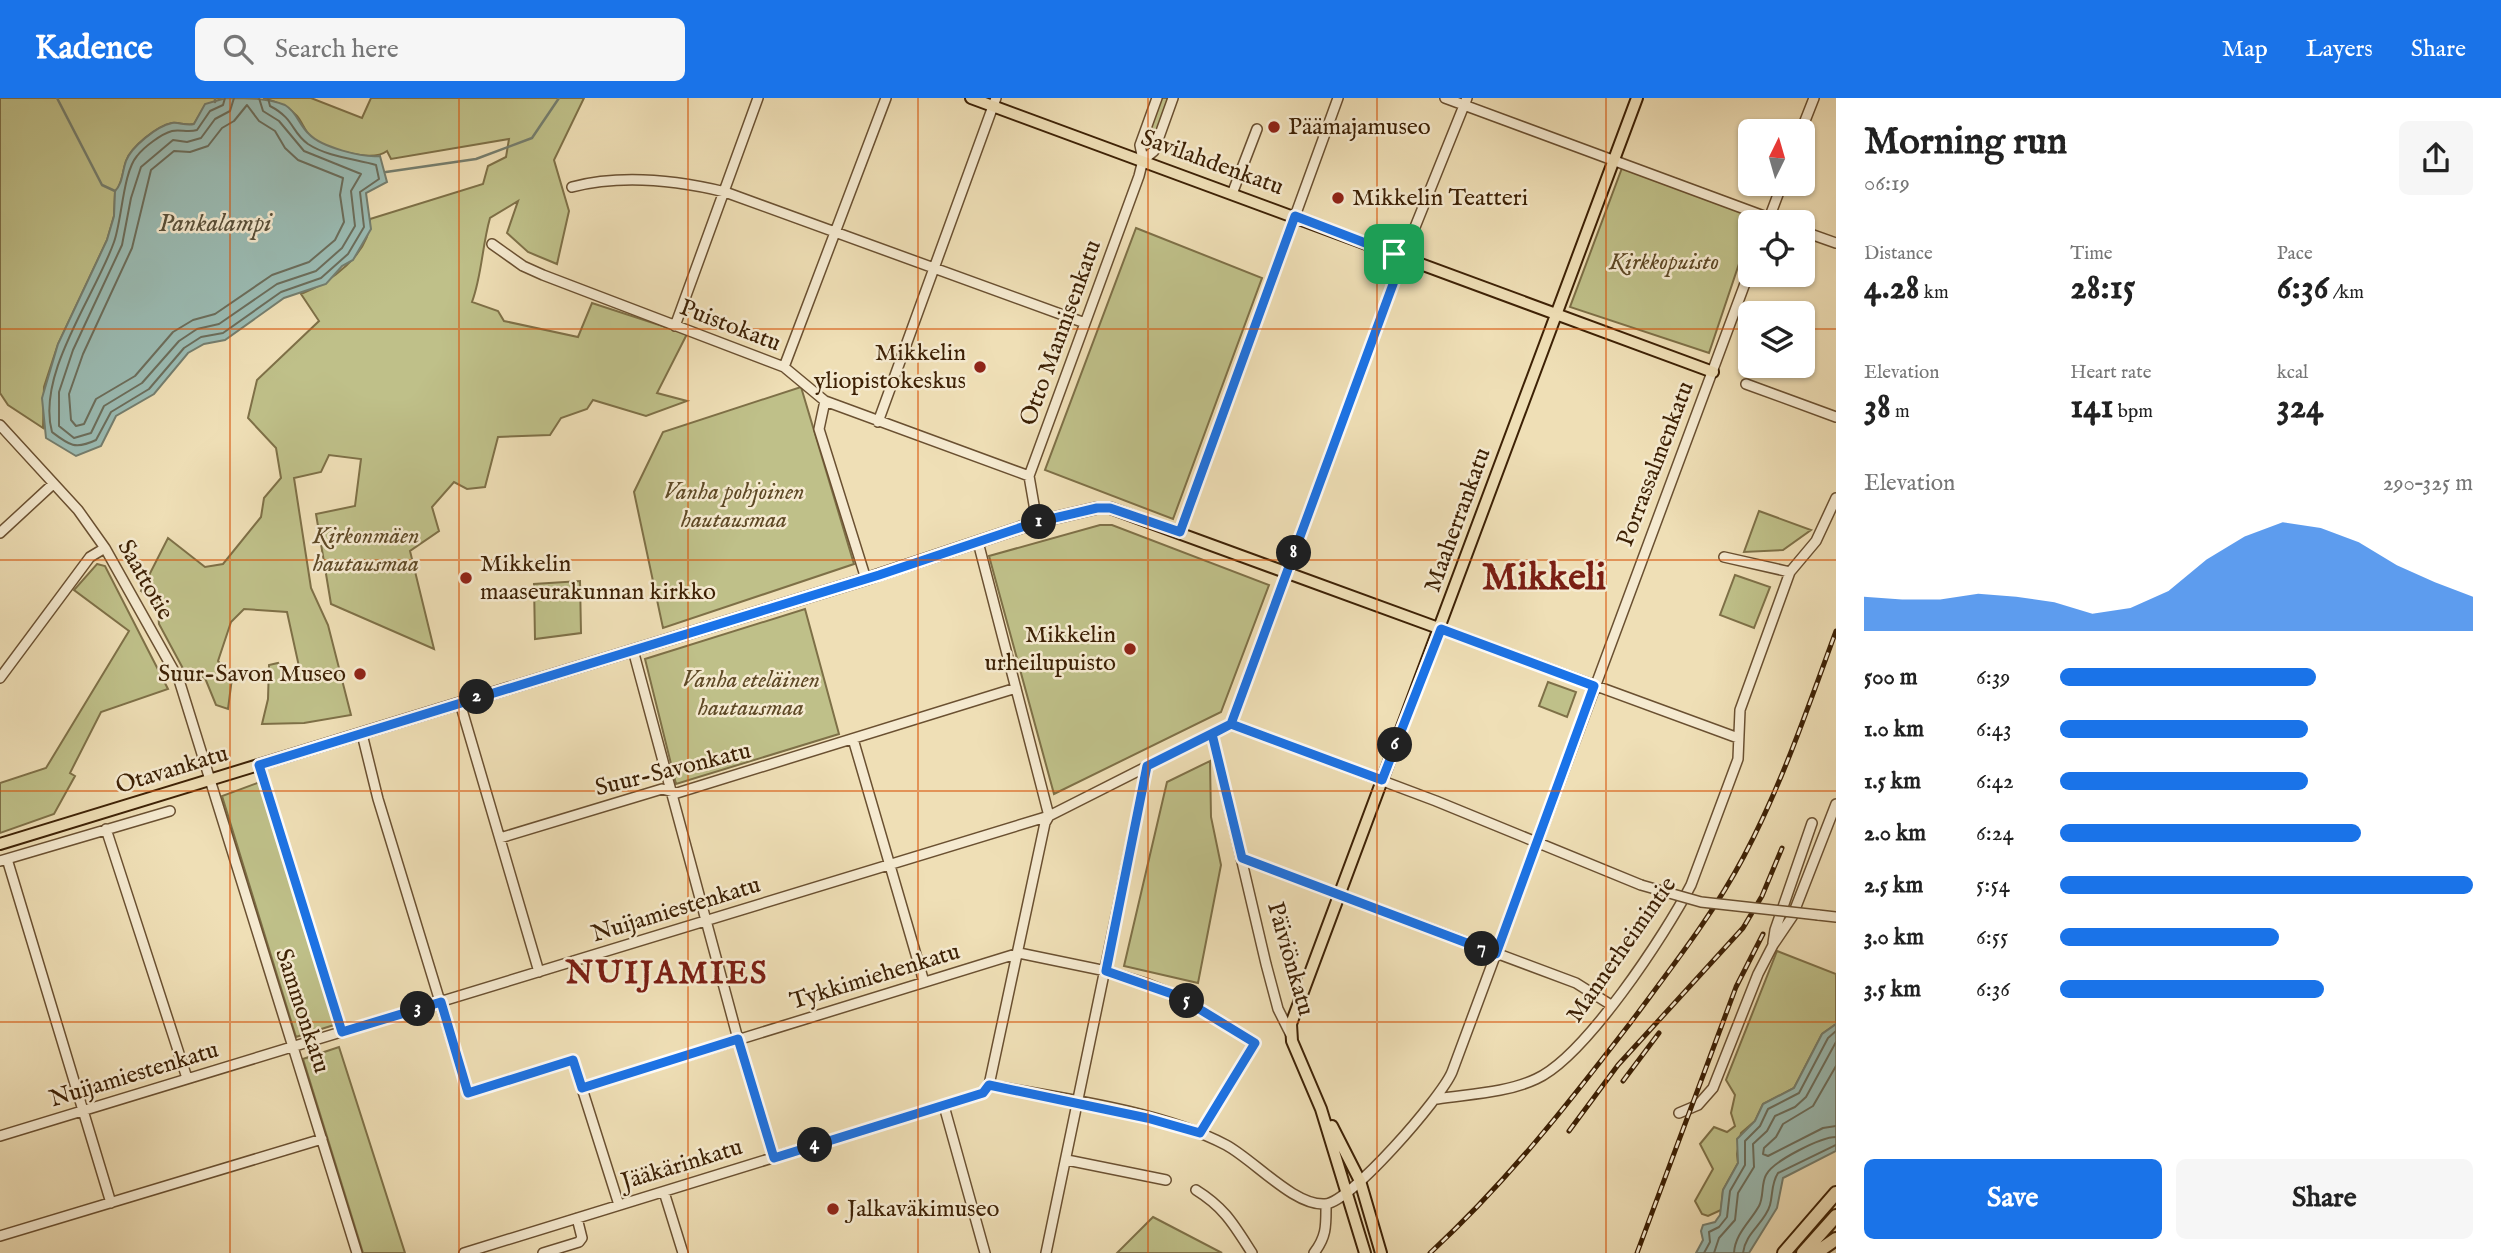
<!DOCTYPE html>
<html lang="en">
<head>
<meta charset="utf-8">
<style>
	body { margin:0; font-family:"IM FELL English",serif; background:#f6f6f6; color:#222; height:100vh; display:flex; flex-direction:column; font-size:26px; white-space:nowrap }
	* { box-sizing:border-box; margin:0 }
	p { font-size:23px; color:#767676 }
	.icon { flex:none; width:38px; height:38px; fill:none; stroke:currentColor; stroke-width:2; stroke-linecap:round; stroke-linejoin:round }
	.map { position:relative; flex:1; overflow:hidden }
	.sheet { display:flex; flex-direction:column; background:#fff; width:665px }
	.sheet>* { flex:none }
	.needle { width:46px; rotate:5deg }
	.fabs { position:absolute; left:1738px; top:21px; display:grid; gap:14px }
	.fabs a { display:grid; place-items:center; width:77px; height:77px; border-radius:10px; background:#fff; box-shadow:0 2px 5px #0004; font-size:35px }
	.pin { position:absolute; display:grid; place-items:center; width:60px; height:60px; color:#fff; margin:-30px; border-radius:14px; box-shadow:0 4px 10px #0006 }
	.km { position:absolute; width:35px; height:35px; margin:-18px; border-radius:50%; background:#222; color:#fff; font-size:19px; line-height:35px; text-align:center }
	.round { display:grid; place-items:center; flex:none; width:74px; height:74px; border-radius:10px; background:#f6f6f6 }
	.summary { display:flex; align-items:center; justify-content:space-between; height:119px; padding:0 28px }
	h1 { font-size:38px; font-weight:800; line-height:52px }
	.stats { display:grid; grid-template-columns:repeat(3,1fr); gap:10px; height:119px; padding:7px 28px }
	.stats div { display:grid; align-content:center }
	.stats b { font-size:35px; font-weight:800 }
	.stats small { font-size:19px; font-weight:400 }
	.stats p { font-size:19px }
	.chart { height:196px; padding:14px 28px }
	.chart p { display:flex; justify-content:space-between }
	.chart svg { width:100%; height:126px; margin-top:7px; fill:#1a73e8; opacity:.7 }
	.action { display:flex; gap:14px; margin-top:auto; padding:14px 28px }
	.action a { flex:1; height:80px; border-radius:10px; background:#1a73e8; color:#fff; font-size:28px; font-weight:800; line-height:80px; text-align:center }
	.action a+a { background:#f6f6f6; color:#222 }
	ul { padding:0 28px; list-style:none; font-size:23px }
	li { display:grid; grid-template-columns:112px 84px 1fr; align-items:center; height:52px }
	li i { height:18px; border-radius:9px; background:#1a73e8 }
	header { display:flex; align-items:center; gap:42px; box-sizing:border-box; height:98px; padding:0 35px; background:#1a73e8; color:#fff }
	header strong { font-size:33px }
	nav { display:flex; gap:38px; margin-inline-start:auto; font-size:24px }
	.search { width:490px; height:63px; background:#f6f6f6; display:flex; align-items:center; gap:18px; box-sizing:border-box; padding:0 24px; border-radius:10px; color:#767676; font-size:26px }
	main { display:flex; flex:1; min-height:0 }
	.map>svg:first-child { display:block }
	.green { fill:#bfc089; stroke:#7e7047; stroke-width:2 }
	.water { fill:#9bbcb4; stroke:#757e6e; stroke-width:2 }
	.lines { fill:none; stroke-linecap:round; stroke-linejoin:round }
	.shore { stroke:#6c6e5c; stroke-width:2 }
	.stream { stroke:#757e6e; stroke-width:2.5 }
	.minor-casing { stroke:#6a5031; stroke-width:12 }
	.major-casing { stroke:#3d2105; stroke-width:14 }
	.highway-casing { stroke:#3d2105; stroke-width:16 }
	.minor { stroke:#f5ead0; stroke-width:9 }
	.major { stroke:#efdfb6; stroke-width:10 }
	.highway { stroke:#efdfb6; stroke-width:12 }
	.rail-casing { stroke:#3d2105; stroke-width:5 }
	.rail { stroke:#f5ead0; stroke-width:2.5; stroke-dasharray:8; stroke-linecap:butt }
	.minor-bridge-casing { stroke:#6a5031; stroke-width:12; stroke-linecap:butt }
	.minor-bridge { stroke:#f5ead0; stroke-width:9 }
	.route-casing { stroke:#fff; stroke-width:14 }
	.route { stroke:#1a73e8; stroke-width:9 }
	.grid { fill:none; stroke:#d7530b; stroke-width:2; stroke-opacity:0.55 }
	.poi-dot { fill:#8f2418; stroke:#f5ead0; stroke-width:2.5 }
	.labels { text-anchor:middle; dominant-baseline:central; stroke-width:5; stroke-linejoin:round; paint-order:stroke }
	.poi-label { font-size:24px; fill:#3d2105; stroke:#f5ead0; text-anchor:start }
	.street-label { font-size:24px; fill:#3d2105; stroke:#f5ead0 }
	.park-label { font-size:24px; font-style:italic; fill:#5e4926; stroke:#f5ead0 }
	.water-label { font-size:26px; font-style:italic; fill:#59503a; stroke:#f5ead0 }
	.district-label { font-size:32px; font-weight:bold; letter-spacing:2px; fill:#7a1f14; stroke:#f5ead0 }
	.town-label { font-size:38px; font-weight:bold; fill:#7a1f14; stroke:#f5ead0 }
</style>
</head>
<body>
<header>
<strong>Kadence</strong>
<div class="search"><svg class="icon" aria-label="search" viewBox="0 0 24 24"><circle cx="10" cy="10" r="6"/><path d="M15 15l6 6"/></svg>Search here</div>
<nav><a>Map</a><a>Layers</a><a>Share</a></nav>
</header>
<main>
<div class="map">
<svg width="1836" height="1155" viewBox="0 0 1836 1155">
	<rect width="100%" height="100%" fill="#efdfb6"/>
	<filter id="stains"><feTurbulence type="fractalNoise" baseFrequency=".00286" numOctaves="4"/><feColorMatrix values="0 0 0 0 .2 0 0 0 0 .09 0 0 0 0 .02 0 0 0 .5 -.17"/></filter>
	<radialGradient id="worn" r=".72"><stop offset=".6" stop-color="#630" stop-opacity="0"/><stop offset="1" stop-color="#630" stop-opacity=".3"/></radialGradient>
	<!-- green -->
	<path class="green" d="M 0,0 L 226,0 L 205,7 L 194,26 C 186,28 179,24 172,25 C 157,28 131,49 126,63 C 122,74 123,85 115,94 L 114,118 L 107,142 L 58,246 L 44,289 L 43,330 L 8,307 L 0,295 Z
		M 263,0 L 311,0 L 362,20 L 371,0 L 584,0 L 554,62 L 569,113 L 557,166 L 528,154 L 507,135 L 518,103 L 490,120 C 482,148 482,177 472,204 L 498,213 L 504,223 L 578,239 L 592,205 L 687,236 L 657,295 L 687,303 L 646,318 L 593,302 L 587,311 L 561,320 L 550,337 L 498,339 L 485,389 L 467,391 L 454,384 L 432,409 L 439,433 L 410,453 L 434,551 L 331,506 L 316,416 L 355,408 L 361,361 L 329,357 L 321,374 L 294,380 L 311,490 L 328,527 L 351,617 L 304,625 L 262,626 L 268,601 L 269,567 L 278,565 L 285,577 L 300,573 L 287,514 L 244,511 L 231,524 L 218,563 L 232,580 L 228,611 L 216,607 L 205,580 L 187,578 L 159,526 L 157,503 L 141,493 L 168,440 L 205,469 L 223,466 L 261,419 L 264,400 L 281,380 L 276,350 L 248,320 L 257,282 L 319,223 L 301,196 C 329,185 371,156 370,121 L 483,86 L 488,68 L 506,59 L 509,41 L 391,61 L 387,53 C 371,65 329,51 313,41 C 305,35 303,25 297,18 C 288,8 275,3 263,0 Z
		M 1159,0 L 1171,0 L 1153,49 L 1142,45 Z
		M 1622,70 L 1755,119 L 1750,124 L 1750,133 L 1709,255 L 1570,209 Z
		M 1136,130 L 1262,180 L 1173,421 L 1045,372 Z
		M 801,289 L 854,466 L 663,530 L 634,394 L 663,334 Z
		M 1759,413 L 1811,432 L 1783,452 L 1744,454 Z
		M 1100,427 L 1112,427 L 1269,487 L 1221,614 L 1054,696 L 989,458 Z
		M 97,466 L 105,468 L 168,591 L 101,614 L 70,675 L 75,678 L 54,716 L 0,735 L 0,685 L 46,670 L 129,533 L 74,492 Z
		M 1735,477 L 1770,489 L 1754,530 L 1720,517 Z
		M 580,483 L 581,535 L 535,541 L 534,486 Z
		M 805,511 L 839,636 L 676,686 L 645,561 Z
		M 1548,584 L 1576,594 L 1567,619 L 1539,608 Z
		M 1210,663 L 1211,719 L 1221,767 L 1198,885 L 1124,868 L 1167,684 Z
		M 260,684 L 334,927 L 296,939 L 222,698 Z
		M 1777,853 L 1836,876 L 1836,926 L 1822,936 L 1794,990 L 1763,1006 L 1755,1023 L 1741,1035 L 1737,1056 L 1738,1065 L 1723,1092 L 1721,1112 L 1708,1118 L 1702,1116 L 1695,1103 L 1713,1071 L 1700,1046 L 1714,1029 L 1727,1034 L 1735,1028 L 1731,1015 L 1735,997 L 1726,982 Z
		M 339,949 L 405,1155 L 363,1155 L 303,961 Z
		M 1153,1119 L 1222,1155 L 1117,1155 Z"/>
	<!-- water -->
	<path class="water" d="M 226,0 C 246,0 267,0 285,7 C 297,14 299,27 309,36 C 321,49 363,60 380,58 L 387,84 L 366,95 L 371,131 L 353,162 L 342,168 L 326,186 L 284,200 L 225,242 L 204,246 L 188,255 L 154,296 L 116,318 L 101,348 L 76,358 L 46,340 L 42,300 L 58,246 L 107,142 L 114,118 L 115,93 C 123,85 122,74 126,63 C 131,49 157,28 172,25 C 179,24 186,28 194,26 L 205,6 Z
		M 1836,926 L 1836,1053 L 1783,1080 L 1777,1110 L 1749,1155 L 1696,1155 L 1703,1142 L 1701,1133 L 1703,1127 L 1715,1124 L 1720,1117 L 1723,1092 L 1738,1065 L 1737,1041 L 1755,1023 L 1763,1006 L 1794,990 L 1822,936 Z"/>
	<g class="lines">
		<!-- shore -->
		<path class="shore" d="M 225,0 L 223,7 L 210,13 L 197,32 C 188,35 180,31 172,33 C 161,36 144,49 137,58 C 123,74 122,122 114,144 C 95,198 36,276 52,334 C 69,347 75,352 96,342 L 111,314 L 149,291 L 184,250 L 201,239 L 223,235 L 281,194 L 321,180 L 348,156 L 364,129 L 360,94 L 379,81 L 376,67 C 355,61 328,59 308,46 C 291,34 295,21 270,8 L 268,0
			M 234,0 L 230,13 L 215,21 L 201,40 L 187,44 L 173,42 L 141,69 L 131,100 L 122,147 L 73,252 L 59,294 L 59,328 L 74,340 L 91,335 L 104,308 L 142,285 L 179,243 L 197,231 L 219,226 L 277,186 L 316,173 L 342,150 L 355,128 L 351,93 L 361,76 L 304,53 L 279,23 L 263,13 L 259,0
			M 247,7 L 259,23 L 275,33 L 285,50 L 298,62 L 343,80 L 340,97 L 344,124 L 335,142 L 309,164 L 272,177 L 215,216 L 193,222 L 173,234 L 135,278 L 96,301 L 84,326 L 76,328 L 71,322 L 69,296 L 83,256 L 132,150 L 151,72 L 174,53 L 190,54 L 208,48 L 222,30 L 234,23 Z
			M 1836,968 L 1813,1008 L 1783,1026 L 1776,1039 L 1764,1050 L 1763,1056 L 1768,1058 L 1823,1030 L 1836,1028
			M 1704,1155 L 1710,1144 L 1709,1134 L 1719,1129 L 1727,1119 L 1730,1093 L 1745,1067 L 1745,1043 L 1760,1028 L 1768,1011 L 1799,995 L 1828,940 L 1836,933
			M 1714,1155 L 1719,1140 L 1735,1122 L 1738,1095 L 1754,1069 L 1753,1046 L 1767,1033 L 1775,1018 L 1795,1009 L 1806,999 L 1836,944
			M 1734,1155 C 1735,1136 1750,1124 1759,1108 C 1764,1099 1761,1086 1766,1077 C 1773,1063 1821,1039 1836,1039
			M 1743,1155 C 1745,1135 1765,1125 1770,1107 C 1773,1096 1771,1086 1778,1075 L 1836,1047"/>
		<!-- stream -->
		<path class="stream" d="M 57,0 L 102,87 L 115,93
			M 215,0 L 215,4
			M 386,74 L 476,61 L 532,40 L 559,0"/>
		<defs>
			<path id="minor" d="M 1445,0 L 1780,124
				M 1801,33 L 1814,0
				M 1143,62 L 1154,53 L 1173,0
				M 572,89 C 622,76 675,82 725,94 L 1085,225
				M 1232,96 L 1257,31
				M 1768,123 L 1782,86
				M 1802,133 L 1836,145
				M 492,146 L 523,168 L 543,177 L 784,269 L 825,303 L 1029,378
				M 675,228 L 758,0
				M 784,269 L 886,0
				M 1746,286 L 1836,319
				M 825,303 L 819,331 L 866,481
				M 878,324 L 996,0
				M 0,327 L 78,412 L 105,450 L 179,582 L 357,1155
				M 1037,424 L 1029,378 L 1139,78 L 1143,62 L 1140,47 L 1157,0
				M 1180,434 L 1338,0
				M 0,435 L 53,386
				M 978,444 L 1049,718
				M 1724,459 L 1790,474
				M 1441,531 L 1738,640
				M 633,552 L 738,941 L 774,1060
				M 0,580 L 90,459 L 105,450
				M 460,605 L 539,874
				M 1231,626 L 1407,149 L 1467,0
				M 1231,626 L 1436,703 L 1641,787
				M 362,636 L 378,701 L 468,995 L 573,962 L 619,1107
				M 1212,636 L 1266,866 L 1278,911 L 1290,935
				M 853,641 L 924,884
				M 259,667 L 342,934
				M 106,731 L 187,980
				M 500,740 L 662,691 L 677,695 L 1016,590
				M 1242,760 L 1576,885 L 1611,907
				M 7,761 L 111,1105
				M 0,763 L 170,713
				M 1818,817 L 1836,819
				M 1773,845 L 1775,832 L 1812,725
				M 989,987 C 1061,1000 1161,1013 1226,1047 C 1254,1062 1294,1108 1325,1106 C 1350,1105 1441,1000 1452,974 L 1750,172
				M 582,990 L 1019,855 L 1106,873 L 1148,886 L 1178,898 L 1255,945 L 1200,1035
				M 1437,1001 C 1469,996 1506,995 1536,981 C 1585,959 1665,837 1691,787 L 1738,661 L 1740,612 L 1790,474 L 1816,443 L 1836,400
				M 944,1008 L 985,1155
				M 1679,1015 L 1698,1007 L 1713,990 L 1758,876 L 1773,847 L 1792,819 L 1836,706
				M 0,1038 L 1049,718 L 1231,626
				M 1067,1062 L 1166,1082
				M 1196,1092 C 1225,1110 1234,1127 1252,1155
				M 664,1094 L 683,1155
				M 0,1138 L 322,1041
				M 464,1155 L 983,995 L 989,987 L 1045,725 L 1049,718
				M 543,1155 L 579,1144 L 582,1140 L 577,1120
				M 1046,1155 L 1147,669
				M 1314,1155 C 1327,1138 1326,1127 1326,1106"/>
			<path id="major" d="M 971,0 L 1713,274
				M 0,746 L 866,481 L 1037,424 L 1097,410 L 1110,410 L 1441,531
				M 1332,1028 L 1360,1083 L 1381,1155
				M 1365,1155 L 1321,1011 L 1292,943 L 1291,926 L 1637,0"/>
			<path id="highway" d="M 1784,1155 L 1836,1095
				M 1803,1155 L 1836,1118
				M 1816,1155 L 1836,1141"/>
		</defs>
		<!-- minor casing -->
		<use href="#minor" class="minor-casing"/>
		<!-- major casing -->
		<use href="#major" class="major-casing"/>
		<!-- highway casing -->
		<use href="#highway" class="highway-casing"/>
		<!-- minor -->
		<use href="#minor" class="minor"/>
		<!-- major -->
		<use href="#major" class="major"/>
		<!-- highway -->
		<use href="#highway" class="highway"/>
		<defs>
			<path id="rail" d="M 1623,983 L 1659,935
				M 1569,1033 L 1618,967 L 1743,830 L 1762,798 L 1782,750
				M 1430,1155 C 1506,1085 1568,1006 1631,924 C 1671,870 1713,817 1744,758 C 1782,686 1808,609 1836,533
				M 1637,1155 L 1736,889 L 1763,836"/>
		</defs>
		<!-- rail casing -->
		<use href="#rail" class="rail-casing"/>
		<!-- rail -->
		<use href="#rail" class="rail"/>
		<defs>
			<path id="minor-bridge" d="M 1641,787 L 1701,804 L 1818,817"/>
		</defs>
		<!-- minor-bridge casing -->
		<use href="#minor-bridge" class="minor-bridge-casing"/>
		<!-- minor-bridge -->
		<use href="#minor-bridge" class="minor-bridge"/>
	</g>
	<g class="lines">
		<defs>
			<path id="route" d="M 1394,156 L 1295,118 L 1180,434 L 1110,410 L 1097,410 L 1037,424 L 879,477 L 259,667 L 342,934 L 441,904 L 468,995 L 573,962 L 582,990 L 738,941 L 774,1060 L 983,995 L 989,987 L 1147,1020 L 1200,1035 L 1255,945 L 1178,898 L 1106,873 L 1147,668 L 1231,626 L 1382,682 L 1441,531 L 1594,588 L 1496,856 L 1242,760 L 1212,636 L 1231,626 L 1403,159 L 1394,156"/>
		</defs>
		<!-- route casing -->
		<use href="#route" class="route-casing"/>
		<!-- route -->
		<use href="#route" class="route"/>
	</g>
	<!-- grid -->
	<path class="grid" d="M 230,0 L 230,1155M 459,0 L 459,1155M 688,0 L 688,1155M 918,0 L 918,1155M 1148,0 L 1148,1155M 1377,0 L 1377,1155M 1606,0 L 1606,1155M 0,231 L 1750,231M 1802,231 L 1836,231M 0,462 L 1836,462M 0,693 L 1836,693M 0,924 L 1836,924"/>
	<!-- markers -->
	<g class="poi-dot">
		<circle cx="1274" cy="29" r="7"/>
		<circle cx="1338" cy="100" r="7"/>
		<circle cx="980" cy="269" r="7"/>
		<circle cx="466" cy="480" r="7"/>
		<circle cx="1130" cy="551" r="7"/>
		<circle cx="360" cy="576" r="7"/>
		<circle cx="833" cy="1111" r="7"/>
	</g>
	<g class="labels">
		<!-- poi labels -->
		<g class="poi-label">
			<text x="1288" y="29">Päämajamuseo</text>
			<text x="1352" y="100">Mikkelin Teatteri</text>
			<text x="966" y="255" text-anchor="end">Mikkelin<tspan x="966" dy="28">yliopistokeskus</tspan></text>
			<text x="480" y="466">Mikkelin<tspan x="480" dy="28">maaseurakunnan kirkko</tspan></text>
			<text x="1116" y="537" text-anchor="end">Mikkelin<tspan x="1116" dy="28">urheilupuisto</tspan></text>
			<text x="346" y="576" text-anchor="end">Suur-Savon Museo</text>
			<text x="847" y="1111">Jalkaväkimuseo</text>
		</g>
		<!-- street labels -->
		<g class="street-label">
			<text transform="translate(1212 65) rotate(20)">Savilahdenkatu</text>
			<text transform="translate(730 228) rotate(21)">Puistokatu</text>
			<text transform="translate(1061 235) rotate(-70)">Otto Mannisenkatu</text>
			<text transform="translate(1656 366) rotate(-69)">Porrassalmenkatu</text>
			<text transform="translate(1458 422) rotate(-70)">Maaherrankatu</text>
			<text transform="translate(145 482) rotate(60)">Saattotie</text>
			<text transform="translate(172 672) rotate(-17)">Otavankatu</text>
			<text transform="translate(673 672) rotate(-14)">Suur-Savonkatu</text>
			<text transform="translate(676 812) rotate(-17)">Nuijamiestenkatu</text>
			<text transform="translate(1622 852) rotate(-55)">Mannerheimintie</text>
			<text transform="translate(1290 861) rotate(74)">Päiviönkatu</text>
			<text transform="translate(875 879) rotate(-17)">Tykkimiehenkatu</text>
			<text transform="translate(302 913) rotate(72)">Sammonkatu</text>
			<text transform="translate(134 977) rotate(-17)">Nuijamiestenkatu</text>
			<text transform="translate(682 1067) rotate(-17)">Jääkärinkatu</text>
		</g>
		<!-- park labels -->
		<g class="park-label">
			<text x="1664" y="164">Kirkkopuisto</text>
			<text x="734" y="394">Vanha pohjoinen<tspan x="734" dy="28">hautausmaa</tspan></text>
			<text x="366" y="438">Kirkonmäen<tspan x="366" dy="28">hautausmaa</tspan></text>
			<text x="751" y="582">Vanha eteläinen<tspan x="751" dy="28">hautausmaa</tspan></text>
		</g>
		<!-- water labels -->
		<g class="water-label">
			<text x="215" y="125">Pankalampi</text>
		</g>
		<!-- district labels -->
		<g class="district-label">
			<text x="667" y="876">NUIJAMIES</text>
		</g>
		<!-- town labels -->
		<g class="town-label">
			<text x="1544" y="481">Mikkeli</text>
		</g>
	</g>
	<rect width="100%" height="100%" filter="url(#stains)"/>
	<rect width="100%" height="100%" fill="url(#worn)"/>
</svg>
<div class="fabs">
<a><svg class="needle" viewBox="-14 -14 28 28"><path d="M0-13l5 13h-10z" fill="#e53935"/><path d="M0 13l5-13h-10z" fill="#767676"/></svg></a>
<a><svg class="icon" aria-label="locate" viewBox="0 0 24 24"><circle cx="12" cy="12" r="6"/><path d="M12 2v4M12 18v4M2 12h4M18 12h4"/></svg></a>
<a><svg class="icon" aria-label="layers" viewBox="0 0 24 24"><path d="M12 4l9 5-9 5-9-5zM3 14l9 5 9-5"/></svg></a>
</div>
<div class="pin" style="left:1394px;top:156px;background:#1e9e55"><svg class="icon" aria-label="arrive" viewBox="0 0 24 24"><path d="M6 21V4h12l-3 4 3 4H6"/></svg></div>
<b class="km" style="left:1039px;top:424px">1</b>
<b class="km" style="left:477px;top:599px">2</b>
<b class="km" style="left:418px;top:911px">3</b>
<b class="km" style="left:815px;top:1047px">4</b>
<b class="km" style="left:1187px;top:903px">5</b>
<b class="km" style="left:1395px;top:647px">6</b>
<b class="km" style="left:1482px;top:851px">7</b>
<b class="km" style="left:1294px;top:455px">8</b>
</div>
<section class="sheet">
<div class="summary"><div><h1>Morning run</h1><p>06:19</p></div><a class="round"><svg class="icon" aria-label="share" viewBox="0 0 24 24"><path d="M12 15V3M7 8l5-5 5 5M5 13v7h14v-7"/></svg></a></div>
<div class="stats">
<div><p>Distance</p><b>4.28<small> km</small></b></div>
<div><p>Time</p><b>28:15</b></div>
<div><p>Pace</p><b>6:36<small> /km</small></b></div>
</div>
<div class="stats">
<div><p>Elevation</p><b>38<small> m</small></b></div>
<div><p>Heart rate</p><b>141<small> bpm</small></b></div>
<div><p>kcal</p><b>324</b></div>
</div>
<div class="chart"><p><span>Elevation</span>290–325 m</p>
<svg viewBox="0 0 160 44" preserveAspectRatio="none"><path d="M0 44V32L10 33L20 33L30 31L40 32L50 34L60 38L70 36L80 30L90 19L100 11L110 6L120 8L130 13L140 21L150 27L160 32V44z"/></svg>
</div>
<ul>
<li><b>500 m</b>6:39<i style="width:62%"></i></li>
<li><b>1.0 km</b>6:43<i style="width:60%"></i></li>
<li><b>1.5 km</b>6:42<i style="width:60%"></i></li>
<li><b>2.0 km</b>6:24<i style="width:73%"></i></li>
<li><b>2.5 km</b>5:54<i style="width:100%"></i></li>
<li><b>3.0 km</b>6:55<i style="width:53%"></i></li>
<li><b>3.5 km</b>6:36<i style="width:64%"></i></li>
</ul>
<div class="action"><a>Save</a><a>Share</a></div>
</section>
</main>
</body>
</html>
